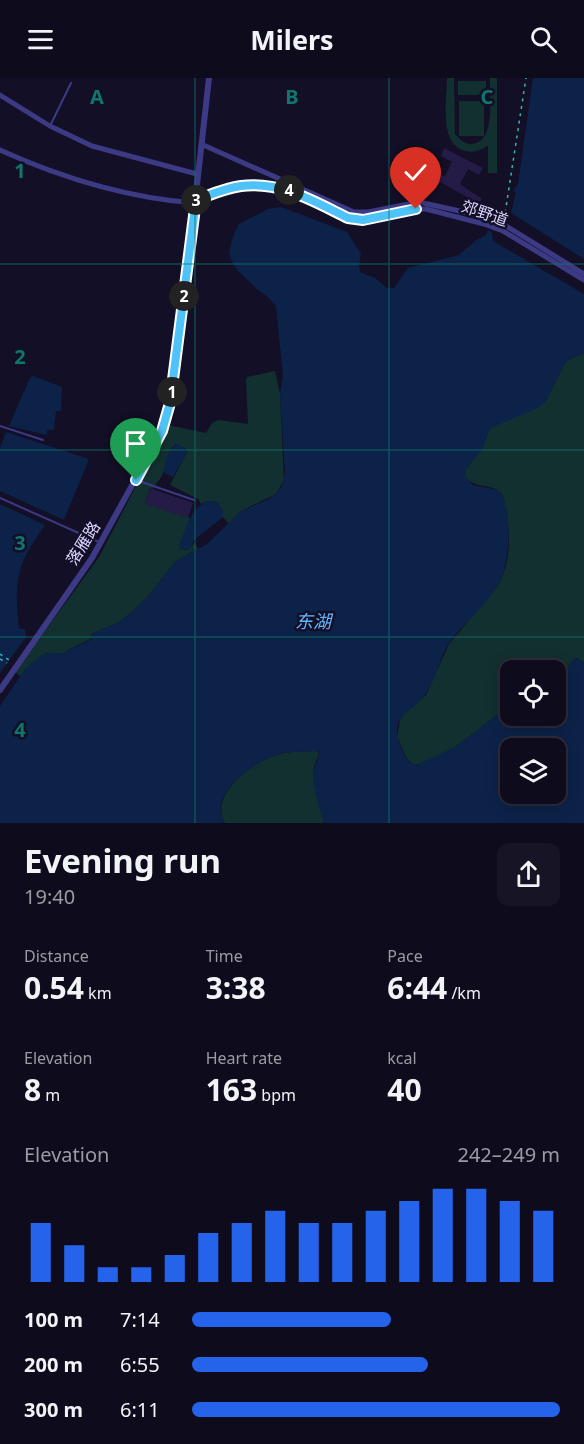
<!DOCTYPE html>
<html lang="en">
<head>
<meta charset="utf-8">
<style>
	body { margin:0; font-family:"Noto Sans","Noto Sans SC",sans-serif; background:#171425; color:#f1f3f6; height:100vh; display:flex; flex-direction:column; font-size:22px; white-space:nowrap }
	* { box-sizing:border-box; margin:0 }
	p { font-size:20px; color:#9b9ba3 }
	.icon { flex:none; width:33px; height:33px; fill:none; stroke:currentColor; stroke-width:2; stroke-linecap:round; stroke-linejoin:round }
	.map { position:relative; height:745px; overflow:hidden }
	.details { display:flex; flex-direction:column; background:#0e0b1c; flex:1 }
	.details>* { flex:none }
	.tools { position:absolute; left:500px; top:582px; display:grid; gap:12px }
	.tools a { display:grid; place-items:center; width:66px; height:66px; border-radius:12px; background:#0e0b1c; box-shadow:0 3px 15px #0003,0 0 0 2px #2e2b3b; font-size:30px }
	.pin { position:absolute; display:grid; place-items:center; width:51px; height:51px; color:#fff; margin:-62px -26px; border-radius:50% 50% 50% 0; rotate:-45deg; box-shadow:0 0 6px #0007 }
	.pin .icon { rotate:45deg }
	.km { position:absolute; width:30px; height:30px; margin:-15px; border-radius:50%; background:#222; color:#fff; font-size:16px; line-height:30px; text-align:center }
	.round { display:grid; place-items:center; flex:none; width:63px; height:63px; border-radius:12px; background:#171425 }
	.summary { display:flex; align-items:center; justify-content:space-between; height:102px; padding:0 24px }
	h1 { font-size:33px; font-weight:700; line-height:45px }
	.metrics { display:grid; grid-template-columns:repeat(3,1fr); gap:9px; height:102px; padding:6px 24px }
	.metrics div { display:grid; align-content:center }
	.metrics b { font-size:30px; font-weight:700 }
	.metrics small { font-size:16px; font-weight:400 }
	.metrics p { font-size:16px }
	.chart { height:168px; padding:12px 24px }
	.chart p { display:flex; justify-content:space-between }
	.chart svg { width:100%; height:108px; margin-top:6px; stroke:#2563eb; stroke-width:6 }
	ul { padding:0 24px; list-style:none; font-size:20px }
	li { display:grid; grid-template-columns:96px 72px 1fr; align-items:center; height:45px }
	li i { height:15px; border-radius:8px; background:#2563eb }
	header { display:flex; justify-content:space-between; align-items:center; height:78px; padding:0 24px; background:#0e0b1c; font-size:27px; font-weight:700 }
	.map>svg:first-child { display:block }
	.green { fill:#12302f }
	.water { fill:#0c2248; fill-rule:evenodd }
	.building { fill:#241b47 }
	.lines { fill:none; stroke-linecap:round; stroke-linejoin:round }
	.path { stroke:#2fb8b0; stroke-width:1.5; stroke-dasharray:3 4.5; stroke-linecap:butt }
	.service { stroke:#3d3a85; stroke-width:2 }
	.minor { stroke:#3d3a85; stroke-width:5 }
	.tertiary { stroke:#3d3a85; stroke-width:6 }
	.route-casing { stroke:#fff; stroke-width:12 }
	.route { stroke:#4fc3f7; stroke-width:8 }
	.grid { fill:none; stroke:#0f766e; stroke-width:1.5; stroke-opacity:0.55 }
	.labels { text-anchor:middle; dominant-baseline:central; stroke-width:5; stroke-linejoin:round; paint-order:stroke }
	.street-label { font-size:16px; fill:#d9d4ff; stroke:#130f26 }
	.water-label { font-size:18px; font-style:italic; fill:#62b6ff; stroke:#130f26 }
	.grid-label { font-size:20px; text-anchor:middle; font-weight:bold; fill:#0f766e; stroke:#130f26; stroke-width:5; stroke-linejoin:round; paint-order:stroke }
</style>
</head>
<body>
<header><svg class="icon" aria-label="menu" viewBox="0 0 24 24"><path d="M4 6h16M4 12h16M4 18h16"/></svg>Milers<svg class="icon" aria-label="search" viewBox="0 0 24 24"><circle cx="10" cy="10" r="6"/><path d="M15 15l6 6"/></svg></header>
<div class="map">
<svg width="584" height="745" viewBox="0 0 584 745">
	<rect width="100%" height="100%" fill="#130f26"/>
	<!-- green -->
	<path class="green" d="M 447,0 L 454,0 L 455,56 C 459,61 463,65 470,66 C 497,66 489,18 490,0 L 497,0 L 497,95 L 488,95 L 488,67 C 482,72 474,75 466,73 C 438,67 447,21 447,0 Z
		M 458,3 L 486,3 L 486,17 L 458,17 Z
		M 459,23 L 484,23 L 484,58 L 459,58 Z
		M 584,275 L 584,584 L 576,580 L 570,586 L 567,593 L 555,599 L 555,592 L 510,592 L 510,626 L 477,653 L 455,669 L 425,685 L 414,687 L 407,681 L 397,659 L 400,642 L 404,635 L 426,617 L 449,566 L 496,510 C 511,488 511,457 506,432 C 505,427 504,418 500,414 C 492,406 477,411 466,400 L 466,391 L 482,371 L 490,350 L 545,324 L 566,283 Z
		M 275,293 L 280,316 L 284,402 L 276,416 L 241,433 L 229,446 L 223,439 L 223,434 L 217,424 L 209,423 L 201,426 L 198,421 L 170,407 L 188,372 L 176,366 C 167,373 167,382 164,393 C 162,399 157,405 153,410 L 150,410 L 145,425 L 190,440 L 179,470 L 186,472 L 192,468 L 194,464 L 198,471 L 176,483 L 149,517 L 133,533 L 119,544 L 91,556 L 92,560 L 63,575 L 42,577 L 20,598 L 15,594 L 99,479 L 168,347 L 206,355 L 212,345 L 218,342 L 248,346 L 246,302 L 247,299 Z
		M 313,673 L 317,673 L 319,676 L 314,689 L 313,700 L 324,745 L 225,745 C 207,717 256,681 280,676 C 290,673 302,674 313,673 Z"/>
	<!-- water -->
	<path class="water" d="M 533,0 L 584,0 L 584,181 L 511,135 L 516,114 L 513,113 L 518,106 Z
		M 281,129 L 347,154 L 361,176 L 359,188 L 360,194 L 375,200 L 387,210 L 394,210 L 408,190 L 459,177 L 475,163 L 486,157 L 488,152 L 492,154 L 493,163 L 584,216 L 584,275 L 566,283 L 545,324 L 536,331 L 490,350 L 482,371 L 466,391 L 466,400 L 473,407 L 498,412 C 514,429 510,486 499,505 C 487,528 464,544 449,565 C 439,580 437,600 426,615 C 412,637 386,636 402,672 C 406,679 408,686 417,687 L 455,669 L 477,653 L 510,626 L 510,638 L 555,638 L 555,599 L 567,593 L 572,582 L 579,581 L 584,584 L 584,745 L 324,745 C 320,731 313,712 313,697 C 313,689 319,683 319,674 L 315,673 C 304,674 289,673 278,676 C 255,684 206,716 225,745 L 0,745 L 0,628 L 25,591 L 39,579 L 46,575 L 63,575 L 92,561 L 91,556 L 119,544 L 133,533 L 149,517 L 176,483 L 207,466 L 241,433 L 269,421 L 281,410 L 285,396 L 280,316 L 283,298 L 276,228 L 268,219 L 258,212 L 238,193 L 231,182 L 229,173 L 234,156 L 239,146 L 268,131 ZM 510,670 L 555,670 L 555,716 L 510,716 Z
		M 33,298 L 62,309 L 61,333 L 56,333 L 54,352 L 47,352 L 47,357 L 9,348 L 30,300 Z
		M 6,354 L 89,381 L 64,442 L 0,413 L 0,370 Z
		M 177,366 L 188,372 L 173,399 L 164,395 C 165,383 166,374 177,366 Z
		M 209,423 L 217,424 L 223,434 L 223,439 L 194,462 L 190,471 L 179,472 L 179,468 C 186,452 190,428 209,423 Z
		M 0,426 L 45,447 C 37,459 28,471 23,484 C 14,505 17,529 19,551 L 25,551 L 26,559 L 0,595 Z"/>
	<!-- building -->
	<path class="building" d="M 444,70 L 483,90 L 479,97 L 468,91 L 460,106 L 482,121 L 476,128 L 465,118 L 442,105 L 420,101 L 421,93 L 445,98 L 452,84 L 441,78 Z
		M 150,410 L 193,425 L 188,440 L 145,426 Z"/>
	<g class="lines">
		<!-- path -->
		<path class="path" d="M 504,142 L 526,0
			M 0,576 L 9,582
			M 0,581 L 7,585"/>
		<!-- service -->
		<path class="service" d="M 50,48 L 71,5
			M 0,348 L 43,362
			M 136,402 L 194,422
			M 0,420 L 99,464"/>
		<!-- minor -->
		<path class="minor" d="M 0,17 L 50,48 L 92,68 L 197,96
			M 201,66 L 354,134 L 368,134 L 419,124 L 482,138 L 503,146 L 584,196
			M 0,72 C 62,100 128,120 195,125
			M 196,122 C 209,117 222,111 236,109 C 278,101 312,123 348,140 L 363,142 L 416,131 L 426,131 L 484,146 L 503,153 L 584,202"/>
		<!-- tertiary -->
		<path class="tertiary" d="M 0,612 L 92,480 L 162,353 L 170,325 L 195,125 L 209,0"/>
	</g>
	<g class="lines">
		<defs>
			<path id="route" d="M 136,402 L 162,353 L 170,325 L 196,122 C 210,117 225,110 241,108 C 281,103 313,123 348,140 L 363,142 L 416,131"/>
		</defs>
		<!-- route casing -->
		<use href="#route" class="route-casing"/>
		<!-- route -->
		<use href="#route" class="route"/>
	</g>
	<!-- grid -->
	<path class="grid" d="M 195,0 L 195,745M 389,0 L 389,745M 0,186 L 584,186M 0,372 L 584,372M 0,559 L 584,559"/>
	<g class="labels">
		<!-- street labels -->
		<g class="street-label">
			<text transform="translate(485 135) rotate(19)">郊野道</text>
			<text transform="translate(83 465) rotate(-58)">落雁路</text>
		</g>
		<!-- water labels -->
		<g class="water-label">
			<text x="313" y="543">东湖</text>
		</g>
	</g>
	<g class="grid-label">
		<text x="97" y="26">A</text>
		<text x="292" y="26">B</text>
		<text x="487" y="26">C</text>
		<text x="20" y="100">1</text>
		<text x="20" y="286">2</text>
		<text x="20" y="472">3</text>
		<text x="20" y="659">4</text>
	</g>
</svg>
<div class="tools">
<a><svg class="icon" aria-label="locate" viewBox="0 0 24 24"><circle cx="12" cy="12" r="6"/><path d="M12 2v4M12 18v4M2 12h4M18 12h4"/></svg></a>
<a><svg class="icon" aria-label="layers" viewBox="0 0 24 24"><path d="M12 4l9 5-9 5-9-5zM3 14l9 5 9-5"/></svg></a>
</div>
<div class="pin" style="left:136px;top:402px;background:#1e9e55"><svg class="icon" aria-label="arrive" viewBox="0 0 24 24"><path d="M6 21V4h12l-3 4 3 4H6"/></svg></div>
<div class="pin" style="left:416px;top:131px;background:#d93025"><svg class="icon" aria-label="check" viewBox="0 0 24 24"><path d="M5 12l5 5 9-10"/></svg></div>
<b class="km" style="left:172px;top:314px">1</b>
<b class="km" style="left:184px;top:218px">2</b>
<b class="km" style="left:196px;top:122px">3</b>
<b class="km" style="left:289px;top:112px">4</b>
</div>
<section class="details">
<div class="summary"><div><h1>Evening run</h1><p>19:40</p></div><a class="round"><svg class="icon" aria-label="share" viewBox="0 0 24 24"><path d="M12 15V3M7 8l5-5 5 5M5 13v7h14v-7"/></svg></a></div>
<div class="metrics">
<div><p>Distance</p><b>0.54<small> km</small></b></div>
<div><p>Time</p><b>3:38</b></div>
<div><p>Pace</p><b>6:44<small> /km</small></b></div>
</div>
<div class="metrics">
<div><p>Elevation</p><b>8<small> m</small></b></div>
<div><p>Heart rate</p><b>163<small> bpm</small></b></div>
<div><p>kcal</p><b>40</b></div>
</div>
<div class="chart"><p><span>Elevation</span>242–249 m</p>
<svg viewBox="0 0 160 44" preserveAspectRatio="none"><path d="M5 44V20M15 44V29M25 44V38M35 44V38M45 44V33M55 44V24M65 44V20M75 44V15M85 44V20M95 44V20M105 44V15M115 44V11M125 44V6M135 44V6M145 44V11M155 44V15"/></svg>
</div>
<ul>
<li><b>100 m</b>7:14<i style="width:54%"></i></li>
<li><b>200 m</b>6:55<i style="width:64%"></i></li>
<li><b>300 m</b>6:11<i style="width:100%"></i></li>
</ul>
</section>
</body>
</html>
